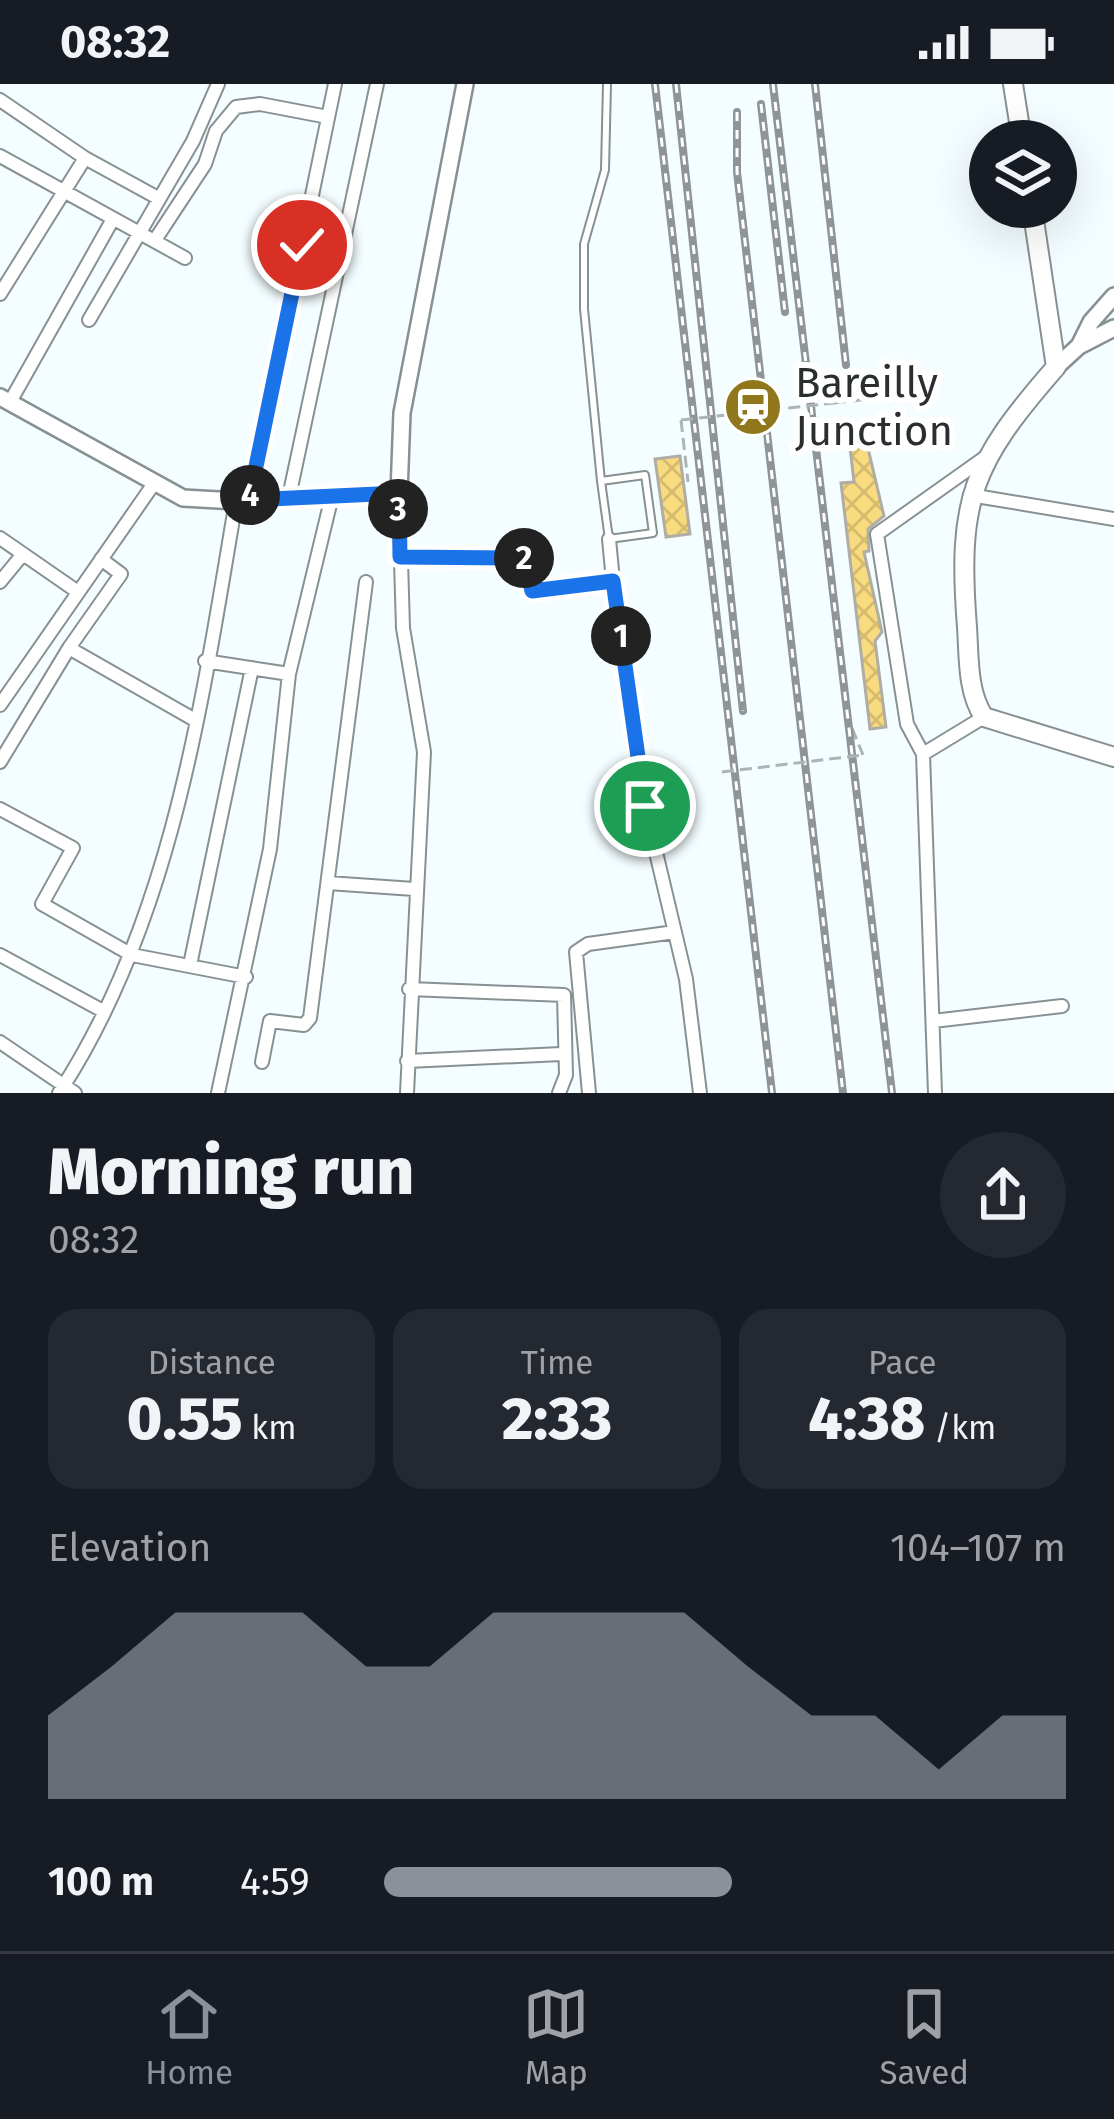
<!DOCTYPE html>
<html lang="en">
<head>
<meta charset="utf-8">
<style>
	body { margin:0; font-family:"Fira Sans",sans-serif; background:#242831; color:#f1f3f6; height:100vh; display:flex; flex-direction:column; font-size:45px; white-space:nowrap }
	* { box-sizing:border-box; margin:0 }
	p { font-size:39px; color:#9ea1a6 }
	.icon { flex:none; width:66px; height:66px; fill:none; stroke:currentColor; stroke-width:2; stroke-linecap:round; stroke-linejoin:round }
	.map { position:relative; height:1009px; overflow:hidden }
	.details { display:flex; flex-direction:column; background:#171b24; flex:1 }
	.details>* { flex:none }
	.fabs { position:absolute; left:969px; top:36px; display:grid; gap:24px }
	.fabs a { display:grid; place-items:center; width:108px; height:108px; border-radius:50%; background:#171b24; box-shadow:0 12px 48px #0002; font-size:60px }
	.pin { position:absolute; display:grid; place-items:center; width:102px; height:102px; color:#fff; margin:-51px; border:6px solid #fff; border-radius:50%; box-shadow:0 3px 12px #0007 }
	.km { position:absolute; width:60px; height:60px; margin:-30px; border-radius:50%; background:#222; color:#fff; font-size:33px; line-height:60px; text-align:center }
	.round { display:grid; place-items:center; flex:none; width:126px; height:126px; border-radius:63px; background:#242831 }
	.headline { display:flex; align-items:center; justify-content:space-between; height:204px; padding:0 48px }
	h1 { font-size:66px; font-weight:800; line-height:90px }
	.figures { display:grid; grid-template-columns:repeat(3,1fr); gap:18px; height:204px; padding:12px 48px }
	.figures div { display:grid; align-content:center; border-radius:30px; background:#242831; text-align:center }
	.figures b { font-size:60px; font-weight:800 }
	.figures small { font-size:33px; font-weight:400 }
	.figures p { font-size:33px }
	.chart { height:336px; padding:24px 48px }
	.chart p { display:flex; justify-content:space-between }
	.chart svg { width:100%; height:216px; margin-top:12px; fill:#8c9099; opacity:.7 }
	ul { padding:0 48px; list-style:none; font-size:39px }
	li { display:grid; grid-template-columns:192px 144px 1fr; align-items:center; height:90px }
	li i { height:30px; border-radius:15px; background:#8c9099 }
	.status { display:flex; justify-content:space-between; align-items:center; height:84px; padding:0 60px; background:#171b24; direction:ltr }
	.status svg { height:33px; fill:currentColor }
	.tab-bar { display:flex; justify-content:space-around; align-items:center; height:168px; border-top:3px solid #363941; background:#171b24; font-size:33px; color:#9ea1a6 }
	.tab-bar a { display:grid; justify-items:center; gap:6px }
	.tab-bar .active { color:#8c9099 }
	.map>svg:first-child { display:block }
	.building { fill:url(#building-cross-hatch); stroke:#b0ada5; stroke-width:3 }
	.lines { fill:none; stroke-linecap:round; stroke-linejoin:round }
	.service-casing { stroke:#879193; stroke-width:10 }
	.minor-casing { stroke:#879193; stroke-width:16 }
	.tertiary-casing { stroke:#879193; stroke-width:20 }
	.secondary-casing { stroke:#879193; stroke-width:22 }
	.path { stroke:#adb4b6; stroke-width:3; stroke-dasharray:12 6; stroke-linecap:butt }
	.service { stroke:#fff; stroke-width:6 }
	.minor { stroke:#fff; stroke-width:12 }
	.tertiary { stroke:#fff; stroke-width:15 }
	.secondary { stroke:#fff; stroke-width:18 }
	.rail-casing { stroke:#8f9597; stroke-width:8 }
	.rail { stroke:#fff; stroke-width:3; stroke-dasharray:9; stroke-linecap:butt }
	.path-bridge { stroke:#adb4b6; stroke-width:3; stroke-dasharray:12 6; stroke-linecap:butt }
	.route-casing { stroke:#fff; stroke-width:24 }
	.route { stroke:#1a73e8; stroke-width:15 }
	.labels { text-anchor:middle; dominant-baseline:central; stroke-width:12; stroke-linejoin:round; paint-order:stroke }
	.poi-label { font-size:42px; fill:#2a2e2f; stroke:#fff; text-anchor:start }
</style>
</head>
<body>
<div class="status"><b>08:32</b><svg viewBox="0 0 49 12"><path d="M0 12V9h3v3zM5 12V6h3v6zM10 12V3h3v9zM15 12V0h3v12zM26 1h20v11H26zM47 4h2v5h-2z"/></svg></div>
<div class="map">
<svg width="1114" height="1009" viewBox="0 0 1114 1009">
	<defs>
		<pattern id="building-cross-hatch" width="8" height="8" patternUnits="userSpaceOnUse" patternTransform="scale(3)"><rect width="8" height="8" fill="#f9db7f"/><path d="M0 0l8 8M0 8l8-8" fill="none" stroke="#d6bc6e"/></pattern>
	</defs>
	<rect width="100%" height="100%" fill="#f4fdff"/>
	<!-- building -->
	<path class="building" d="M 867,360 L 884,432 L 868,445 L 869,467 L 864,468 L 882,548 L 875,557 L 886,643 L 870,645 L 841,399 L 854,398 L 850,363 Z
		M 680,372 L 690,450 L 666,453 L 655,375 Z"/>
	<g class="lines">
		<defs>
			<path id="service" d="M 645,391 L 653,449 L 609,455 L 601,397 Z
				M 601,397 L 584,225 L 584,160 L 605,86 L 607,0"/>
			<path id="minor" d="M 0,16 L 85,74 L 158,114
				M 0,72 L 185,174
				M 155,156 L 205,80 L 216,47 L 236,23 L 260,20 L 328,33
				M 0,210 L 85,74
				M 89,236 L 193,57 L 218,0
				M 10,318 L 113,135
				M 399,409 L 403,544 L 424,668 L 407,1009
				M 970,411 L 1114,435
				M 289,413 L 377,0
				M 249,416 L 335,0
				M 0,454 L 78,508
				M 400,473 L 525,474 L 532,507 L 613,497 L 609,455
				M 613,497 L 645,722 L 686,895 L 700,1009
				M 0,498 L 23,470
				M 69,564 L 121,490 L 101,475
				M 205,577 L 289,590
				M 0,621 L 155,398
				M 923,670 L 984,633
				M 0,678 L 69,564 L 195,636
				M 0,725 L 73,764 L 42,820 L 132,871 L 246,893
				M 328,799 L 414,805
				M 0,871 L 103,927
				M 190,881 L 252,584
				M 409,905 L 564,911 L 566,991 L 559,1009
				M 933,937 L 1062,922
				M 0,958 L 75,1009
				M 407,977 L 561,970
				M 262,978 L 270,937 L 304,941 L 310,934 L 366,498
				M 59,1009 C 172,836 202,618 236,417
				M 218,1009 L 270,765 L 289,590 L 332,412
				M 589,1009 L 576,868 L 588,860 L 675,848
				M 935,1009 L 923,670 L 907,640 L 877,450 L 987,372"/>
			<path id="tertiary" d="M 1079,262 L 1091,238 L 1114,212
				M 1056,283 L 1079,262 L 1114,244
				M 0,313 L 183,414 L 236,417 L 399,409 L 402,329 L 465,0"/>
			<path id="secondary" d="M 1013,0 L 1022,57
				M 1032,123 L 1056,283 C 972,379 957,415 967,543 C 969,572 967,608 984,633 L 1114,673"/>
		</defs>
		<!-- service casing -->
		<use href="#service" class="service-casing"/>
		<!-- minor casing -->
		<use href="#minor" class="minor-casing"/>
		<!-- tertiary casing -->
		<use href="#tertiary" class="tertiary-casing"/>
		<!-- secondary casing -->
		<use href="#secondary" class="secondary-casing"/>
		<!-- path -->
		<path class="path" d="M 834,319 L 886,313
			M 681,336 L 688,398
			M 852,644 L 863,671"/>
		<!-- service -->
		<use href="#service" class="service"/>
		<!-- minor -->
		<use href="#minor" class="minor"/>
		<!-- tertiary -->
		<use href="#tertiary" class="tertiary"/>
		<!-- secondary -->
		<use href="#secondary" class="secondary"/>
		<defs>
			<path id="rail" d="M 655,0 L 772,1009
				M 676,0 L 743,627
				M 773,0 L 892,1009
				M 815,0 L 846,281
				M 761,20 L 785,228
				M 737,28 L 737,88 L 843,1009"/>
		</defs>
		<!-- rail casing -->
		<use href="#rail" class="rail-casing"/>
		<!-- rail -->
		<use href="#rail" class="rail"/>
		<!-- path-bridge -->
		<path class="path-bridge" d="M 681,336 L 834,319
			M 722,688 L 863,671"/>
	</g>
	<g class="lines">
		<defs>
			<path id="route" d="M 302,161 L 249,416 L 399,409 L 400,473 L 525,474 L 532,507 L 613,497 L 645,722"/>
		</defs>
		<!-- route casing -->
		<use href="#route" class="route-casing"/>
		<!-- route -->
		<use href="#route" class="route"/>
	</g>
	<!-- icons -->
	<defs>
		<symbol id="station-disc" viewBox="-11 -11 22 22"><circle r="9.5" fill="#91771c" stroke="#fff"/><path d="M-3-6H3Q5-6 5-4V2Q5 4 3 4L4.5 6H3L1.5 4h-3L-3 6H-4.5L-3 4Q-5 4-5 2V-4Q-5-6-3-6ZM-3.5-4v3h7v-3ZM-3.5 1v1.5H-2V1ZM2 1v1.5H3.5V1Z" fill="#fff"/></symbol>
	</defs>
	<g fill-rule="evenodd">
		<use href="#station-disc" x="720" y="290" width="66" height="66"/>
	</g>
	<g class="labels">
		<!-- poi labels -->
		<g class="poi-label">
			<text x="795" y="299">Bareilly<tspan x="795" dy="48">Junction</tspan></text>
		</g>
	</g>
</svg>
<div class="fabs">
<a><svg class="icon" aria-label="layers" viewBox="0 0 24 24"><path d="M12 4l9 5-9 5-9-5zM3 14l9 5 9-5"/></svg></a>
</div>
<div class="pin" style="left:645px;top:722px;background:#1e9e55"><svg class="icon" aria-label="arrive" viewBox="0 0 24 24"><path d="M6 21V4h12l-3 4 3 4H6"/></svg></div>
<div class="pin" style="left:302px;top:161px;background:#d93025"><svg class="icon" aria-label="check" viewBox="0 0 24 24"><path d="M5 12l5 5 9-10"/></svg></div>
<b class="km" style="left:621px;top:552px">1</b>
<b class="km" style="left:524px;top:474px">2</b>
<b class="km" style="left:398px;top:425px">3</b>
<b class="km" style="left:250px;top:411px">4</b>
</div>
<section class="details">
<div class="headline"><div><h1>Morning run</h1><p>08:32</p></div><a class="round"><svg class="icon" aria-label="share" viewBox="0 0 24 24"><path d="M12 15V3M7 8l5-5 5 5M5 13v7h14v-7"/></svg></a></div>
<div class="figures">
<div><p>Distance</p><b>0.55<small> km</small></b></div>
<div><p>Time</p><b>2:33</b></div>
<div><p>Pace</p><b>4:38<small> /km</small></b></div>
</div>
<div class="chart"><p><span>Elevation</span>104–107 m</p>
<svg viewBox="0 0 160 44" preserveAspectRatio="none"><path d="M0 44V27L10 17L20 6L30 6L40 6L50 17L60 17L70 6L80 6L90 6L100 6L110 17L120 27L130 27L140 38L150 27L160 27V44z"/></svg>
</div>
<ul>
<li><b>100 m</b>4:59<i style="width:51%"></i></li>
</ul>
</section>
<nav class="tab-bar">
<a class="active"><svg class="icon" aria-label="home" viewBox="0 0 24 24"><path d="M3 11l9-7 9 7M6 9v11h12V9"/></svg>Home</a>
<a><svg class="icon" aria-label="map" viewBox="0 0 24 24"><path d="M3 6l6-2 6 2 6-2v14l-6 2-6-2-6 2zM9 4v14M15 6v14"/></svg>Map</a>
<a><svg class="icon" aria-label="saved" viewBox="0 0 24 24"><path d="M7 4h10v16l-5-4-5 4z"/></svg>Saved</a>
</nav>
</body>
</html>
